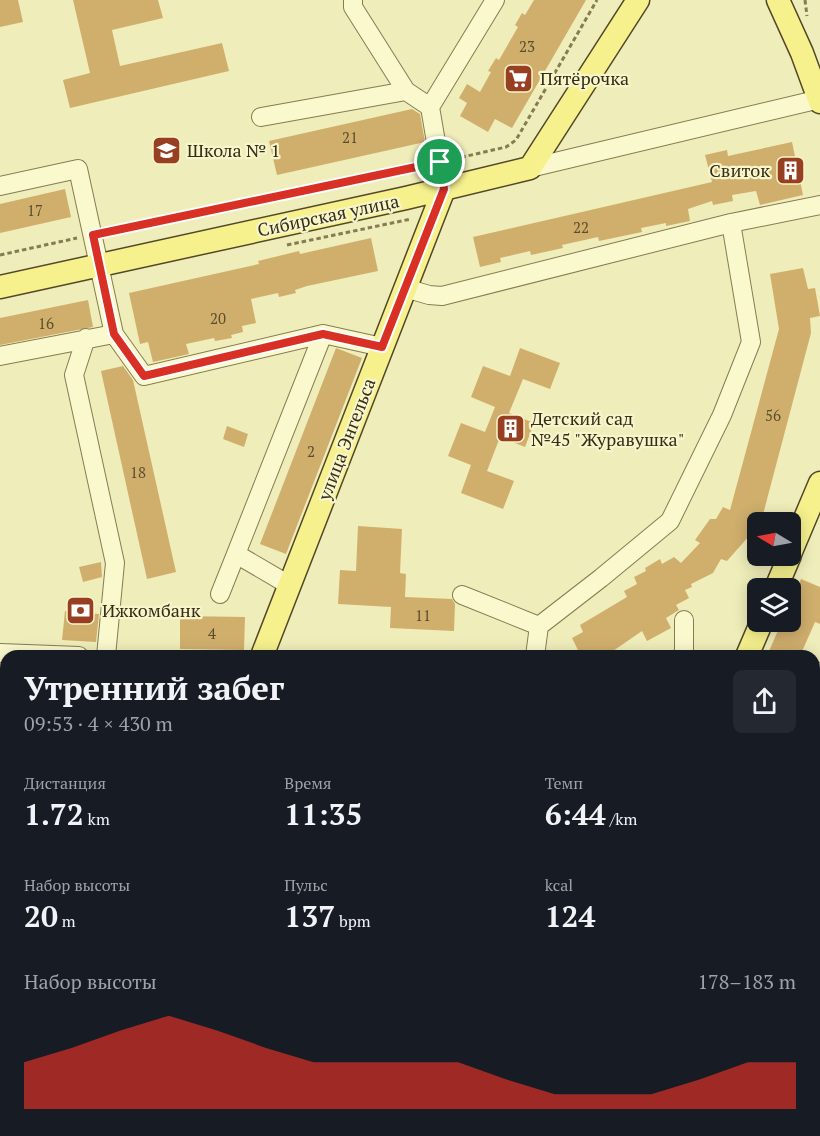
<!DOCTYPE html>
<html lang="ru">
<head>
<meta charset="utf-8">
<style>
	body { margin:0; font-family:"PT Serif",serif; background:#242831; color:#f1f3f6; height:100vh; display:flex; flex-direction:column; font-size:22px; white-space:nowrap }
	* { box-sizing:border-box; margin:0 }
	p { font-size:20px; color:#9ea1a6 }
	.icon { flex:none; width:33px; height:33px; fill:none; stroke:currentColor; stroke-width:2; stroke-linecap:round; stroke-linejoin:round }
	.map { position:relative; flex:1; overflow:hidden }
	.sheet { position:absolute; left:0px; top:650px; width:820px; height:488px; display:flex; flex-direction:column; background:#171b24; border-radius:18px 18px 0 0; box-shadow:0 3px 15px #0003 }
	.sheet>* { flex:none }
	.needle { width:39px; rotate:280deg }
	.controls { position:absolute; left:747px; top:512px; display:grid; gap:12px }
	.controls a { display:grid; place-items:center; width:54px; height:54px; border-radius:9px; background:#171b24; box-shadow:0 3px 15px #0003; font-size:30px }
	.pin { position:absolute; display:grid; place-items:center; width:51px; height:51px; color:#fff; margin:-26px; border:3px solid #fff; border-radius:50%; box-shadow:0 2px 6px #0007 }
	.round { display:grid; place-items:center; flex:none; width:63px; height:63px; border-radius:9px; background:#242831 }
	.overview { display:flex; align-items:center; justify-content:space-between; height:102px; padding:0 24px }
	h1 { font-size:33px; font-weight:600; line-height:45px }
	.stats { display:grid; grid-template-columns:repeat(3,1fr); gap:9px; height:102px; padding:6px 24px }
	.stats div { display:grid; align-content:center }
	.stats b { font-size:30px; font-weight:600 }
	.stats small { font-size:16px; font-weight:400 }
	.stats p { font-size:16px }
	.chart { height:168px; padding:12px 24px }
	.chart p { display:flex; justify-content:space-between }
	.chart svg { width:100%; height:108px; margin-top:6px; fill:#d93025; opacity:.7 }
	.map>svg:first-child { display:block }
	.green { fill:#b5cd8e }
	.building { fill:#d0af6d }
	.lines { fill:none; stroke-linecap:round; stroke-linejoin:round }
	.minor-casing { stroke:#867c54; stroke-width:20 }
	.major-casing { stroke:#534729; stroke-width:25 }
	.path { stroke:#867c54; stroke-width:3; stroke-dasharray:4.5 3; stroke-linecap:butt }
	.minor { stroke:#faf8cd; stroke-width:18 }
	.major { stroke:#f6f18d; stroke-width:22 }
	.route-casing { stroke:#fff; stroke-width:12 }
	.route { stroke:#d93025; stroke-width:8 }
	.labels { text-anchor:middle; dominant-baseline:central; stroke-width:4.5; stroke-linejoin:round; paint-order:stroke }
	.number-label { font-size:15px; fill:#5b4e2e }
	.poi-label { font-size:18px; fill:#342d19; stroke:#f7f5c9; text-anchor:start }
	.street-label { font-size:18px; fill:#342d19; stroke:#f7f5c9 }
</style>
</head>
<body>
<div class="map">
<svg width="820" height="1136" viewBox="0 0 820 1136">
	<rect width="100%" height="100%" fill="#efedb9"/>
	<!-- green -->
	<path class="green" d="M 5,1089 L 6,1091 L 5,1119 L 0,1117 L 0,1091 Z"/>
	<!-- building -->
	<path class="building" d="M 0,0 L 18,0 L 23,22 L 0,27 Z
		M 73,0 L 158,0 L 163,18 L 112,30 L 120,66 L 222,43 L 229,71 L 70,108 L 63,80 L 90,73 Z
		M 534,0 L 586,0 L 512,128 L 495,119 L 488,132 L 460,116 L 467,103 L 459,98 L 467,84 L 480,92 L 491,72 L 488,71 L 496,58 L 499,60 L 518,27 L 515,25 L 522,13 L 525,15 Z
		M 412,109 L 420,114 L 425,142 L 277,175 L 269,141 Z
		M 792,142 L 803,195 L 760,205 L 756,191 L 732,195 L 733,201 L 713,205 L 712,201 L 688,209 L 690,221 L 666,226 L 666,223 L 641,228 L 642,232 L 599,241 L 598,237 L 562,245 L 563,248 L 531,255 L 530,251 L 500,258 L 501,262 L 480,267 L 473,237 L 712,182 L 705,155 L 727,150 L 728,156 Z
		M 65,189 L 71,217 L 0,233 L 0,204 Z
		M 371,238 L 378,271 L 307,286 L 295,290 L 296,293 L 279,297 L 278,293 L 251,299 L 256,323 L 242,326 L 243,332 L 231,335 L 232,338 L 215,341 L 214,338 L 186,344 L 189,354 L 153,362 L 148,342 L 140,344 L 129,293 L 259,264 L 258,261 L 299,251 L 300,254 Z
		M 803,268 L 808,289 L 815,288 L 820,316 L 810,318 L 811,333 L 761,522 L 758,522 L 758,526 L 727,561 L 721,559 L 713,573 L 691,584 L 692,587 L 685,590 L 689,598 L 676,605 L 679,610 L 666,618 L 671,628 L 647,641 L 642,631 L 613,651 L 600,656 L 581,656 L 572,638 L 583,632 L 580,625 L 627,597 L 624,591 L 637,584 L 634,577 L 646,571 L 645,568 L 660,559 L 662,564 L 674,557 L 681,563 L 700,543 L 695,540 L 710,519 L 716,519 L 723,507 L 730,510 L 779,329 L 770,274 Z
		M 88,300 L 93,327 L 0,345 L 0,318 Z
		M 336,348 L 362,358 L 286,554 L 260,544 Z
		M 520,348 L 560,363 L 550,389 L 523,379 L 509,413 L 534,423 L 525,447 L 500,437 L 487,471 L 514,481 L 503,509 L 461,493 L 471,465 L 448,456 L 461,423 L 485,432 L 495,407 L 471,397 L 483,366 L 510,376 Z
		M 123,366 L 133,380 L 176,572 L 147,579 L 101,371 Z
		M 227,426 L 248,434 L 244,447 L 223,439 Z
		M 358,526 L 402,529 L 400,573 L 406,574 L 405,597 L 452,599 L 455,604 L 454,631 L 390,628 L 391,607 L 338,604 L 340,570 L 356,571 Z
		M 101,562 L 102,577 L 83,582 L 79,567 Z
		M 801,579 L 820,587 L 820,624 L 815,622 L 800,656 L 767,656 L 782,621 L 790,621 L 790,602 Z
		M 65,611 L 99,614 L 96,642 L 62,640 Z
		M 180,616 L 245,617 L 244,650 L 180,649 Z"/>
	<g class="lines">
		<defs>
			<path id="minor" d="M 353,0 L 353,7 L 406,91
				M 261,117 L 406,91 L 430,107
				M 530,168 L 820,99
				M 0,186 L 78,169 L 114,334 L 0,356
				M 444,189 L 430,107 L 495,0
				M 405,288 L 429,295 L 442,296 L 731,223 L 820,205
				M 114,334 L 144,376 L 323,334 L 236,554 L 289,585
				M 323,334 L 382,347
				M 86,338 L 74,375 L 115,563 L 106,656
				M 220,594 L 236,554
				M 462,595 L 539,626
				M 0,653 L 79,656
				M 535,656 L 539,626 L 601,578 L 670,521 L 722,415 L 751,342 L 731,223
				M 681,656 L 684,654 L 684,620
				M 814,684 L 820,672
				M 814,734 L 820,736
				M 814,790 L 820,793
				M 814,810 L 820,813
				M 814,904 L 820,893
				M 464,1136 L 466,1131
				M 640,1136 L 642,1131"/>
			<path id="major" d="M 778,0 L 802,53 L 820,102
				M 0,287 L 406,198 L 530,168 L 638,0
				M 790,554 L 820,483
				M 776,588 L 790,555
				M 262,656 L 444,189
				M 747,656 L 762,621
				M 72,1136 L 74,1131
				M 541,1136 L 543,1131"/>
		</defs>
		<!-- minor casing -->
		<use href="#minor" class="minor-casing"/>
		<!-- major casing -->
		<use href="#major" class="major-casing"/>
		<!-- path -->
		<path class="path" d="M 805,0 L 807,16
			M 454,159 L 506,147 L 516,140 L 597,0
			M 107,232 L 424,166
			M 287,245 L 411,219
			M 0,255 L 77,238
			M 0,934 L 6,936
			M 0,1089 L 6,1086
			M 582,1136 L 584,1131"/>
		<!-- minor -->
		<use href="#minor" class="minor"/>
		<!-- major -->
		<use href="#major" class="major"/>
	</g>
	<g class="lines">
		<defs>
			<path id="route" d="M 440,162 L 444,189 L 382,347 L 323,334 L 144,376 L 114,334 L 93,235 Z"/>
		</defs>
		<!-- route casing -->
		<use href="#route" class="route-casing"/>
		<!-- route -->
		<use href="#route" class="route"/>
	</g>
	<!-- icons -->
	<defs>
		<symbol id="supermarket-square" viewBox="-11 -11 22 22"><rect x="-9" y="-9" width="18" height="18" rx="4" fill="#983f21" stroke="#f7f5c9"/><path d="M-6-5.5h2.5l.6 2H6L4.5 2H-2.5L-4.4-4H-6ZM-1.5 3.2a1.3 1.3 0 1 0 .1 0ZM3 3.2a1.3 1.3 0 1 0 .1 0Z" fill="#fff"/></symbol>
		<symbol id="school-square" viewBox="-11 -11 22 22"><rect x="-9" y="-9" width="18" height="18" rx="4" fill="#983f21" stroke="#f7f5c9"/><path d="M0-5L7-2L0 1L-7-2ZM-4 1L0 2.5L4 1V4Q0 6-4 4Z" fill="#fff"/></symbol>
		<symbol id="building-square" viewBox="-11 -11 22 22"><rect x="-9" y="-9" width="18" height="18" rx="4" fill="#983f21" stroke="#f7f5c9"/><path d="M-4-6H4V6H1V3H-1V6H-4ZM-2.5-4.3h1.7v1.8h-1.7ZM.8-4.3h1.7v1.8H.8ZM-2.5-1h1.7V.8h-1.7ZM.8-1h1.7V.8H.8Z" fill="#fff"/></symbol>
		<symbol id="bank-square" viewBox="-11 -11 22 22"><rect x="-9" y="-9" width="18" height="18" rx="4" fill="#983f21" stroke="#f7f5c9"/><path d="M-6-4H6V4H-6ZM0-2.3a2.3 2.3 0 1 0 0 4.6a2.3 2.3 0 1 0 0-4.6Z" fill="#fff"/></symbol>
	</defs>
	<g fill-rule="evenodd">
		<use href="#supermarket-square" x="502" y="62" width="33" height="33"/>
		<use href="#school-square" x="150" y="134" width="33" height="33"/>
		<use href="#building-square" x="774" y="154" width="33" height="33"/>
		<use href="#building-square" x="494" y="412" width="33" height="33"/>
		<use href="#bank-square" x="64" y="594" width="33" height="33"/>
	</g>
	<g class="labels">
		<!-- number labels -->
		<g class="number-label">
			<text x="527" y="46">23</text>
			<text x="350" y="137">21</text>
			<text x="35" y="210">17</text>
			<text x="581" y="227">22</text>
			<text x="218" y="318">20</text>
			<text x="46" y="323">16</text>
			<text x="773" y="415">56</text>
			<text x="311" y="451">2</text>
			<text x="138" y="472">18</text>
			<text x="423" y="615">11</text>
			<text x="212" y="633">4</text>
		</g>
		<!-- poi labels -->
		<g class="poi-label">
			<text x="540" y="78">Пятёрочка</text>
			<text x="187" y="150">Школа № 1</text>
			<text x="770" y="170" text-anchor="end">Свиток</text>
			<text x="531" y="418">Детский сад<tspan x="531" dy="21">№45 "Журавушка"</tspan></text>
			<text x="102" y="610">Ижкомбанк</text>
		</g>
		<!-- street labels -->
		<g class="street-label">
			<text transform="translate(328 215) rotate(-12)">Сибирская улица</text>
			<text transform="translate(346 439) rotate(-69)">улица Энгельса</text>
		</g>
	</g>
</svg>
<div class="controls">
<a><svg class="needle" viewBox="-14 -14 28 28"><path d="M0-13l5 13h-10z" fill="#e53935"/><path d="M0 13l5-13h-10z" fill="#9ea1a6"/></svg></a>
<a><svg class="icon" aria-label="layers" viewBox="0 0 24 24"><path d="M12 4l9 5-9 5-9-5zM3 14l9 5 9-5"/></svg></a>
</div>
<div class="pin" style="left:440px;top:162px;background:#1e9e55"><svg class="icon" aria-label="arrive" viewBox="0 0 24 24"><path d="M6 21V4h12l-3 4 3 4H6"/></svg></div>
<section class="sheet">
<div class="overview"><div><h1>Утренний забег</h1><p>09:53 · 4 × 430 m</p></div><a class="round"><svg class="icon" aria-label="share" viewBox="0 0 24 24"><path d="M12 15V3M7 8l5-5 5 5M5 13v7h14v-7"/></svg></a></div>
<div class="stats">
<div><p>Дистанция</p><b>1.72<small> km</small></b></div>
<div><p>Время</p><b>11:35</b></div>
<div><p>Темп</p><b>6:44<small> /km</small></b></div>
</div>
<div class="stats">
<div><p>Набор высоты</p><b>20<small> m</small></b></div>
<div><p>Пульс</p><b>137<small> bpm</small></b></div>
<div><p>kcal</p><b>124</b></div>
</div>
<div class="chart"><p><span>Набор высоты</span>178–183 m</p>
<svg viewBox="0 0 160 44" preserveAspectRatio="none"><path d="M0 44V25L10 19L20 12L30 6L40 12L50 19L60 25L70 25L80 25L90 25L100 32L110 38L120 38L130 38L140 32L150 25L160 25V44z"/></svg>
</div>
</section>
</div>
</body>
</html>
